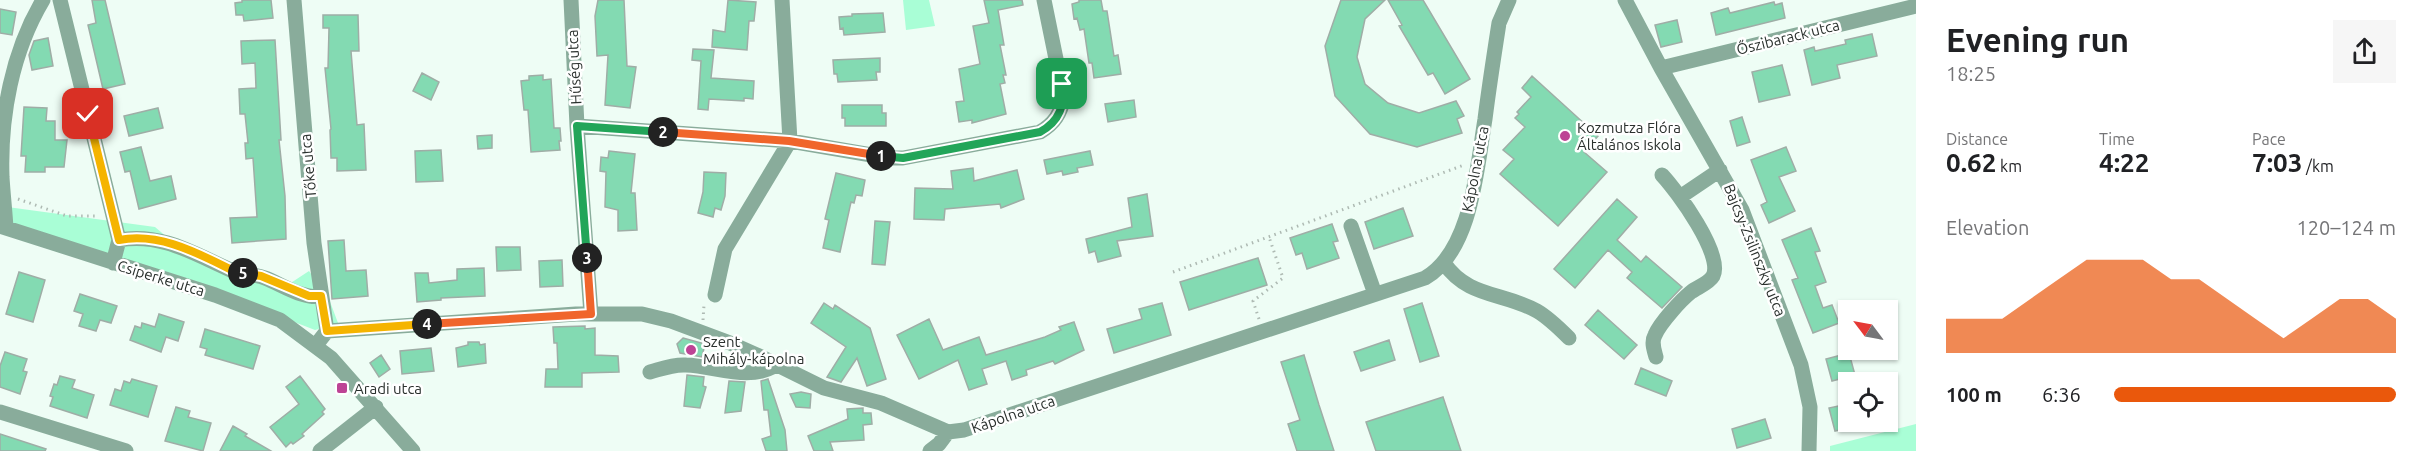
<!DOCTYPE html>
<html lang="en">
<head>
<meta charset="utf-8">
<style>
	body { margin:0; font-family:Ubuntu,sans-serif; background:#f6f6f6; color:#202124; height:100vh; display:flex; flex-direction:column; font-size:22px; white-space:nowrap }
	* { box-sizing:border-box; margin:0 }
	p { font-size:20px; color:#757577 }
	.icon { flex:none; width:33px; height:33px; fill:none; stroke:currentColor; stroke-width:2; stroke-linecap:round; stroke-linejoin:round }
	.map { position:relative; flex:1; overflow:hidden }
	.drawer { display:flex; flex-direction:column; background:#fff; width:510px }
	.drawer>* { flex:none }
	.needle { width:39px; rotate:302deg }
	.fabs { position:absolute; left:1838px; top:300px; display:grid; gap:12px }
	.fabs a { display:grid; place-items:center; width:60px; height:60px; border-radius:0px; background:#fff; box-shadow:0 2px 4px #0004; font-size:30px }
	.pin { position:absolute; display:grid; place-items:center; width:51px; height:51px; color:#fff; margin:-26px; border-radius:12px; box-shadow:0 3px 9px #0006 }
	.km { position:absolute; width:30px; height:30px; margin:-15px; border-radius:50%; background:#222; color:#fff; font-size:16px; line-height:30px; text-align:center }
	.round { display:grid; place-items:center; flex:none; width:63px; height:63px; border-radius:0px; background:#f6f6f6 }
	.head { display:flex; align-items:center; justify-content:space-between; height:102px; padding:0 30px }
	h1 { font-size:33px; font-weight:600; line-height:45px }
	.stats { display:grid; grid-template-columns:repeat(3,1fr); gap:9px; height:102px; padding:6px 30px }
	.stats div { display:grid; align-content:center }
	.stats b { font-size:26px; font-weight:600 }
	.stats small { font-size:16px; font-weight:400 }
	.stats p { font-size:16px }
	.chart { height:168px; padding:12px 30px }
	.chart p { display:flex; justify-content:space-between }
	.chart svg { width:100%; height:108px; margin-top:6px; fill:#ea580c; opacity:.7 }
	ul { padding:0 30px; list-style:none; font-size:20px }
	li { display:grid; grid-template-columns:96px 72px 1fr; align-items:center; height:45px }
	li i { height:15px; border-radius:8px; background:#ea580c }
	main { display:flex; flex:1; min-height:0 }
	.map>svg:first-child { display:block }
	.green { fill:#a9fed6 }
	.building { fill:#83dab2; stroke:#9fada6; stroke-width:1.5 }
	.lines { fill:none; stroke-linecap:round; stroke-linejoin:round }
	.path { stroke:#aebab3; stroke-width:3; stroke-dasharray:1.5 4.5; stroke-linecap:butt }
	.minor { stroke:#89ac9b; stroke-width:15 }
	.split-1-casing { stroke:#fff; stroke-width:12 }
	.split-2-casing { stroke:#fff; stroke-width:12 }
	.split-3-casing { stroke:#fff; stroke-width:12 }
	.split-4-casing { stroke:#fff; stroke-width:12 }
	.split-5-casing { stroke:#fff; stroke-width:12 }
	.split-6-casing { stroke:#fff; stroke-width:12 }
	.split-1 { stroke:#22a559; stroke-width:8 }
	.split-2 { stroke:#f0652b; stroke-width:8 }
	.split-3 { stroke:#22a559; stroke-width:8 }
	.split-4 { stroke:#f0652b; stroke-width:8 }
	.split-5 { stroke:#f5b400; stroke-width:8 }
	.split-6 { stroke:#f5b400; stroke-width:8 }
	.poi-dot { fill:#bd4395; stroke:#fff; stroke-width:2 }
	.labels { text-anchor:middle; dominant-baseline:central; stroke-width:5; stroke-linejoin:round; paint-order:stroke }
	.street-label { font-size:15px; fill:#2a302d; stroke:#fff }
	.poi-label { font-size:15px; fill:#2a302d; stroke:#fff; text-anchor:start }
</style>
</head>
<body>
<main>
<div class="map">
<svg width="1916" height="451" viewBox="0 0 1916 451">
	<rect width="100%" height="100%" fill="#eefdf5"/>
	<!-- green -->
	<path class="green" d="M 903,0 L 929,0 L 935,26 L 906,30 Z
		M 0,206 L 155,227 L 194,260 L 280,290 L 309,271 L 329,299 L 338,323 L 315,330 L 245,303 L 0,223 Z
		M 1916,424 L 1916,451 L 1830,451 L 1830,446 Z"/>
	<!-- building -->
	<path class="building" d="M 92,0 L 105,0 L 125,84 L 103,89 L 88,25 L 96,23 Z
		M 242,0 L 271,0 L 273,18 L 244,21 L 243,15 L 236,15 L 235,3 L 242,2 Z
		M 598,0 L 624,0 L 627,66 L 636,67 L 630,108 L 605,105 L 608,55 L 597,56 L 595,16 Z
		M 728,0 L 756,2 L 754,21 L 749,21 L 747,50 L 712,47 L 713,30 L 725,32 Z
		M 984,0 L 1022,0 L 1023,5 L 998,10 L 1004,45 L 1000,45 L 1006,75 L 1003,75 L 1005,83 L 1000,84 L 1006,114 L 972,123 L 972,120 L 959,122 L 956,102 L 964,101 L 959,69 L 980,64 L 973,26 L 989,23 Z
		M 1079,0 L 1101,0 L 1103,11 L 1107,11 L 1114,56 L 1118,55 L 1121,74 L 1094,78 L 1092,63 L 1089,63 L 1084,29 L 1080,30 L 1077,18 L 1074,19 L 1072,4 L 1079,2 Z
		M 1341,0 L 1385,0 L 1365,19 L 1357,57 L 1365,84 L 1388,103 L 1419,113 L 1456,101 L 1464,116 L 1457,119 L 1462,133 L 1417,147 L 1370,134 L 1335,96 L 1325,46 Z
		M 1388,0 L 1423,0 L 1470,79 L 1445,94 L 1433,73 L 1428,75 L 1399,26 L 1402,25 Z
		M 1774,2 L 1775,5 L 1782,3 L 1785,18 L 1716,35 L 1711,13 L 1728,8 L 1730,13 Z
		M 0,9 L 16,12 L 12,35 L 0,33 Z
		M 883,13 L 885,32 L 844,35 L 843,28 L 840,29 L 839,17 L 852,16 L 852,14 Z
		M 323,15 L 358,15 L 359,51 L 351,51 L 357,125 L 364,124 L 366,170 L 337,171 L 337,158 L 331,158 L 330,130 L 331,129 L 325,68 L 328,68 L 329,28 L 323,28 Z
		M 1677,20 L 1682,42 L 1661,47 L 1655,25 Z
		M 1872,34 L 1877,56 L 1837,65 L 1840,78 L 1812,85 L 1804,50 L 1814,47 L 1815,51 L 1846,44 L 1845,40 Z
		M 48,38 L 53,66 L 32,70 L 29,55 L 34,41 Z
		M 275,40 L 281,140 L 279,140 L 285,196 L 286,239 L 232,243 L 230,218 L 257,217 L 253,158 L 246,159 L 245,143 L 248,143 L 245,114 L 240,114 L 239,89 L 256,88 L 255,63 L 242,64 L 241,41 Z
		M 693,49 L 714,50 L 711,78 L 754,81 L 753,99 L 744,98 L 744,101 L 709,99 L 708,110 L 698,109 L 701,61 L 692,60 Z
		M 880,58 L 880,72 L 876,72 L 877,80 L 838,82 L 837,74 L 834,74 L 833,60 Z
		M 1782,65 L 1790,95 L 1759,102 L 1752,72 Z
		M 422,73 L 439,82 L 431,100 L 413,91 Z
		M 543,75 L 543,80 L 551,79 L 554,128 L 560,128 L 561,141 L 559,141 L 560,150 L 531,152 L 528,110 L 524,110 L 521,81 L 529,80 L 529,76 Z
		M 1532,76 L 1598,136 L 1584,152 L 1607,172 L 1558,226 L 1500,174 L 1514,159 L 1503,150 L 1525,127 L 1515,118 L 1519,114 L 1517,112 L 1531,97 L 1522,88 Z
		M 1134,100 L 1136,117 L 1108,122 L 1105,104 Z
		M 842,105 L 882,105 L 882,113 L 886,113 L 886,126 L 845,126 L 845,118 L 842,118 Z
		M 24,107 L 47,108 L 46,121 L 55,121 L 55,140 L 67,140 L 64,167 L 45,167 L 45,172 L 25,172 L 26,156 L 21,156 Z
		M 158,108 L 163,128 L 129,136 L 124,116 Z
		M 1742,117 L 1750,142 L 1737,146 L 1730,121 Z
		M 492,135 L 492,148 L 478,149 L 477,136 Z
		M 141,147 L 150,181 L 171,176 L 176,199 L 139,209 L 130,171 L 125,172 L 120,152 Z
		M 1786,147 L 1796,171 L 1779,177 L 1795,211 L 1769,223 L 1761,205 L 1767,202 L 1751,160 Z
		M 441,150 L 443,181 L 416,182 L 415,151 Z
		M 609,151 L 635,154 L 631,193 L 635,193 L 637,230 L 618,231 L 618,210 L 605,207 L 606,172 L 600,171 L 601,157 L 608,158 Z
		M 1090,151 L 1093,165 L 1077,168 L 1078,172 L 1063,175 L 1062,171 L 1047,174 L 1044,160 Z
		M 973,168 L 974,181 L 1017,170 L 1024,199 L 1001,208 L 1000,204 L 945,209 L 944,220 L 914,219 L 915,188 L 953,189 L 951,171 Z
		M 704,172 L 726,173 L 725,196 L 721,210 L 715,208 L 713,217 L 698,213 L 703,192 Z
		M 836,173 L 865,180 L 862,196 L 856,195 L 854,203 L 851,202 L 840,252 L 823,248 L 829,220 L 825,219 Z
		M 1147,194 L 1153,236 L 1117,241 L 1121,256 L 1098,262 L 1095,251 L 1089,253 L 1086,239 L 1132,227 L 1128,198 Z
		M 1617,199 L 1637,217 L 1617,240 L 1641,262 L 1646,256 L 1682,287 L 1662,308 L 1627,278 L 1632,272 L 1608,250 L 1575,288 L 1554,269 Z
		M 1403,208 L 1413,236 L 1374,249 L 1365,222 Z
		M 875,221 L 890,222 L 885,265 L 872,264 Z
		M 1332,224 L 1338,241 L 1333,242 L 1339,258 L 1307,269 L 1302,253 L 1296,255 L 1290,238 Z
		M 1811,228 L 1820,251 L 1815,252 L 1826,282 L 1815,286 L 1823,308 L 1832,305 L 1839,323 L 1813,333 L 1792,280 L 1798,278 L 1782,240 Z
		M 344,240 L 346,271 L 366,270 L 368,296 L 332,299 L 328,241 Z
		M 496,247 L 520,247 L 521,270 L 497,271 Z
		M 1258,258 L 1267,285 L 1189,310 L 1180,282 Z
		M 562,260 L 563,286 L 540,287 L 539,261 Z
		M 484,268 L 485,296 L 441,298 L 441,300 L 417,302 L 415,273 L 428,273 L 429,283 L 457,280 L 457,269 Z
		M 19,272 L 45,280 L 33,322 L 6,314 Z
		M 80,294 L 117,306 L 111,323 L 100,320 L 96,331 L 79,326 L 83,314 L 74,311 Z
		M 824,303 L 833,309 L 835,305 L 870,328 L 886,379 L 867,386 L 857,358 L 841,382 L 827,377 L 846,347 L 811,323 Z
		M 1162,303 L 1171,335 L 1114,353 L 1107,329 L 1142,319 L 1139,309 Z
		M 1422,303 L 1439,356 L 1420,362 L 1404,309 Z
		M 1598,310 L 1637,345 L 1624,359 L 1585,325 Z
		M 159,314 L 184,322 L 178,341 L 166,337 L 161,352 L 130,340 L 135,326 L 141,328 L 142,323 L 155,327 Z
		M 929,319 L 943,350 L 979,337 L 986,355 L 1045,337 L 1061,330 L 1059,327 L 1074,322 L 1084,350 L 1055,364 L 1053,361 L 1026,370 L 1027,375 L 1012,380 L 1006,361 L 982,369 L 987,384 L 969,390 L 958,360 L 919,379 L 897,335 Z
		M 585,326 L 585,329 L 595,328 L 595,355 L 618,356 L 619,372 L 582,373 L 582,387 L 545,387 L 546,369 L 558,369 L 557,343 L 554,343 L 553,327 Z
		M 205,329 L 260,346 L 253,369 L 205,355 L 207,349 L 200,347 Z
		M 683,338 L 705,344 L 702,357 L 680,353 L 677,344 Z
		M 1389,340 L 1395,360 L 1361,371 L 1354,352 Z
		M 468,342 L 479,342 L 480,345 L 485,344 L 486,363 L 458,367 L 456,348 L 468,345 Z
		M 431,348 L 434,371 L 402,374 L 400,351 Z
		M 5,352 L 27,359 L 23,371 L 27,372 L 20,394 L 0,387 L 0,366 Z
		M 1849,353 L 1855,375 L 1832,381 L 1826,359 Z
		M 381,355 L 390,369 L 379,377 L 370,363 Z
		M 1304,355 L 1319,405 L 1334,451 L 1297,451 L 1288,424 L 1300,420 L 1281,362 Z
		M 1641,368 L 1672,381 L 1666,396 L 1635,384 Z
		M 687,375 L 704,377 L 703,386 L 706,387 L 700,408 L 684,406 Z
		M 60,376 L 75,380 L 72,388 L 94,395 L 87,418 L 50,406 L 53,397 L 50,396 L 54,384 L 57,385 Z
		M 300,376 L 325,409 L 322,412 L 324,414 L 302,434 L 304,436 L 293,444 L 291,442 L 286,447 L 270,427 L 299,404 L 286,387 Z
		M 132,379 L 157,386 L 148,417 L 110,405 L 115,389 L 121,391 L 124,381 L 130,383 Z
		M 768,379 L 785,430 L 787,451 L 766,451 L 762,439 L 771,436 L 768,410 L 764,410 L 761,381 Z
		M 729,381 L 745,382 L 741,411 L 725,413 Z
		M 801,392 L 811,394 L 810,408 L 796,407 L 790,394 Z
		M 1443,397 L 1461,451 L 1376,451 L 1366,422 Z
		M 1848,404 L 1848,428 L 1835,431 L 1829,408 Z
		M 176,407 L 190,411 L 188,417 L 211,423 L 203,451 L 165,441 Z
		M 863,408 L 863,413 L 871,413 L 872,424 L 863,425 L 864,440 L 830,442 L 833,451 L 814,451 L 808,436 L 848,419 L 847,409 Z
		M 1765,419 L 1771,438 L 1737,448 L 1732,429 Z
		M 233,426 L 247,434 L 245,436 L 271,451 L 220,451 Z
		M 0,434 L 46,449 L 45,451 L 0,451 Z"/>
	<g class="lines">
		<!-- path -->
		<path class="path" d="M 18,199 L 67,216 L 98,216
			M 1173,272 L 1464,165
			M 1259,319 L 1253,301 L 1283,278 L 1269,237
			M 703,320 L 704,305"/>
		<!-- minor -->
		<path class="minor" d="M 60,0 L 119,240 L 113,263
			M 294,0 L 314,243 L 327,331
			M 571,0 L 577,126 L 591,314
			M 1625,0 L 1661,68 L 1742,210 L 1801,365 L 1810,407 L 1809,451
			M 1661,68 L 1916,6
			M 577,126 L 790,141 L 889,158 L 903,158 L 1040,132 C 1055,123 1060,114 1064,98 L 1044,0
			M 1680,197 L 1720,170
			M 0,226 L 215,295 L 280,320 L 331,358 L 413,451
			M 1351,226 L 1375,294
			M 6,228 C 5,211 3,194 2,177 C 0,116 12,52 43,0
			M 119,240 C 162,232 196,255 233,271 C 243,275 255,274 265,278 C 281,284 304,300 321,296
			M 1444,263 C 1468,298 1503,292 1537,311 C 1549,318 1559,328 1569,338
			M 715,295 L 725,249 L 790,141 L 782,0
			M 316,345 L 327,331 L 576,314 L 642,314 L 671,321 L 730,343 L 757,355 L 824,388 L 881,403 L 948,432 L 964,430 L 1425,278 C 1472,251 1477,167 1485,119 C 1489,87 1494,55 1499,23 L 1509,0
			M 1656,357 C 1654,350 1651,342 1655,335 C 1660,323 1681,300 1691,292 C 1698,287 1709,283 1713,276 C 1724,255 1677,191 1662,175
			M 650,372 C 661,369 673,364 686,365 C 716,366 749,382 776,365
			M 0,412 L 126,451
			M 320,451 L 376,407
			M 930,451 L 939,444 L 948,432"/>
	</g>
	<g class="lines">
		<defs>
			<path id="split-1" d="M 881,156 L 903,158 L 1040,132 C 1060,121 1065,105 1062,84"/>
			<path id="split-2" d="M 663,132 L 789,141 L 881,156"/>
			<path id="split-3" d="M 587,258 L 577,126 L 663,132"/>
			<path id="split-4" d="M 427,324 L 591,314 L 587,258"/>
			<path id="split-5" d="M 243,273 L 261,276 L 309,296 L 321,296 L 327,331 L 427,324"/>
			<path id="split-6" d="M 88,114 L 119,240 C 161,232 199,254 236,272 L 243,273"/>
		</defs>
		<!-- split-1 casing -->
		<use href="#split-1" class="split-1-casing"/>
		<!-- split-2 casing -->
		<use href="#split-2" class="split-2-casing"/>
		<!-- split-3 casing -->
		<use href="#split-3" class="split-3-casing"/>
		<!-- split-4 casing -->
		<use href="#split-4" class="split-4-casing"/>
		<!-- split-5 casing -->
		<use href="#split-5" class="split-5-casing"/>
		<!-- split-6 casing -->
		<use href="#split-6" class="split-6-casing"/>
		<!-- split-1 -->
		<use href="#split-1" class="split-1"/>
		<!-- split-2 -->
		<use href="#split-2" class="split-2"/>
		<!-- split-3 -->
		<use href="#split-3" class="split-3"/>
		<!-- split-4 -->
		<use href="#split-4" class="split-4"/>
		<!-- split-5 -->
		<use href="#split-5" class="split-5"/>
		<!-- split-6 -->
		<use href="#split-6" class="split-6"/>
	</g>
	<!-- markers -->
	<g class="poi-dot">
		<circle cx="1565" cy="136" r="6"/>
		<circle cx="691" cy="350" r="6"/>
		<rect x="336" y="382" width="12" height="12" rx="3"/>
	</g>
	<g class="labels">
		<!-- street labels -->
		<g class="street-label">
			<text transform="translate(1788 37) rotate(-14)">Őszibarack utca</text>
			<text transform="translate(574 67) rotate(-93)">Hűség utca</text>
			<text transform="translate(308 166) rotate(-95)">Tőke utca</text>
			<text transform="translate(1475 169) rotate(-79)">Kápolna utca</text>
			<text transform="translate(1755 250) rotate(68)">Bajcsy-Zsilinszky utca</text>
			<text transform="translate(161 278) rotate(17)">Csiperke utca</text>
			<text transform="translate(1013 414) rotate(-19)">Kápolna utca</text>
		</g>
		<!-- poi labels -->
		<g class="poi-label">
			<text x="1577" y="127">Kozmutza Flóra<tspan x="1577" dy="17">Általános Iskola</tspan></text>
			<text x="703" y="341">Szent<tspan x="703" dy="17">Mihály-kápolna</tspan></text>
			<text x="354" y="388">Aradi utca</text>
		</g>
	</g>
</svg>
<div class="fabs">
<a><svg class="needle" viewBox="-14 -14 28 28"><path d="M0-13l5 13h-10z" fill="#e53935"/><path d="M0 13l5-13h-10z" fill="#757577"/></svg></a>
<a><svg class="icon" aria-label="locate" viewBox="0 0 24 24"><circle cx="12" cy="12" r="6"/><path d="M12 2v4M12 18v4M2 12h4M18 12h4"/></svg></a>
</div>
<div class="pin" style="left:1062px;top:84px;background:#1e9e55"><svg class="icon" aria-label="arrive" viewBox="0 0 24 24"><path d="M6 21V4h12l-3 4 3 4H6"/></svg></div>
<div class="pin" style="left:88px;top:114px;background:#d93025"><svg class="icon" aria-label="check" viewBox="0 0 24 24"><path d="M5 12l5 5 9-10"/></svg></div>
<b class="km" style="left:881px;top:156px">1</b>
<b class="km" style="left:663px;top:132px">2</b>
<b class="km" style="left:587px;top:258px">3</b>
<b class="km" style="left:427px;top:324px">4</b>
<b class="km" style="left:243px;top:273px">5</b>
</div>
<section class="drawer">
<div class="head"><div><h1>Evening run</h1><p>18:25</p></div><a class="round"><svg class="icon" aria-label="share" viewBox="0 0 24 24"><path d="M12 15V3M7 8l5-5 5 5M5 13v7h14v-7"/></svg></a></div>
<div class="stats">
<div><p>Distance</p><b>0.62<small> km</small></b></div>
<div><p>Time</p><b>4:22</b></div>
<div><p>Pace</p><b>7:03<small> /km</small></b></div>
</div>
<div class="chart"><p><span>Elevation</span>120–124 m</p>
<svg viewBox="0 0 160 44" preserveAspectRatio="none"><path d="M0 44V30L10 30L20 30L30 22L40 14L50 6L60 6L70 6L80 14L90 14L100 22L110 30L120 38L130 30L140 22L150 22L160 30V44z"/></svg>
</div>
<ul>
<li><b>100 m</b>6:36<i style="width:100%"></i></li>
</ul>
</section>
</main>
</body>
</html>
